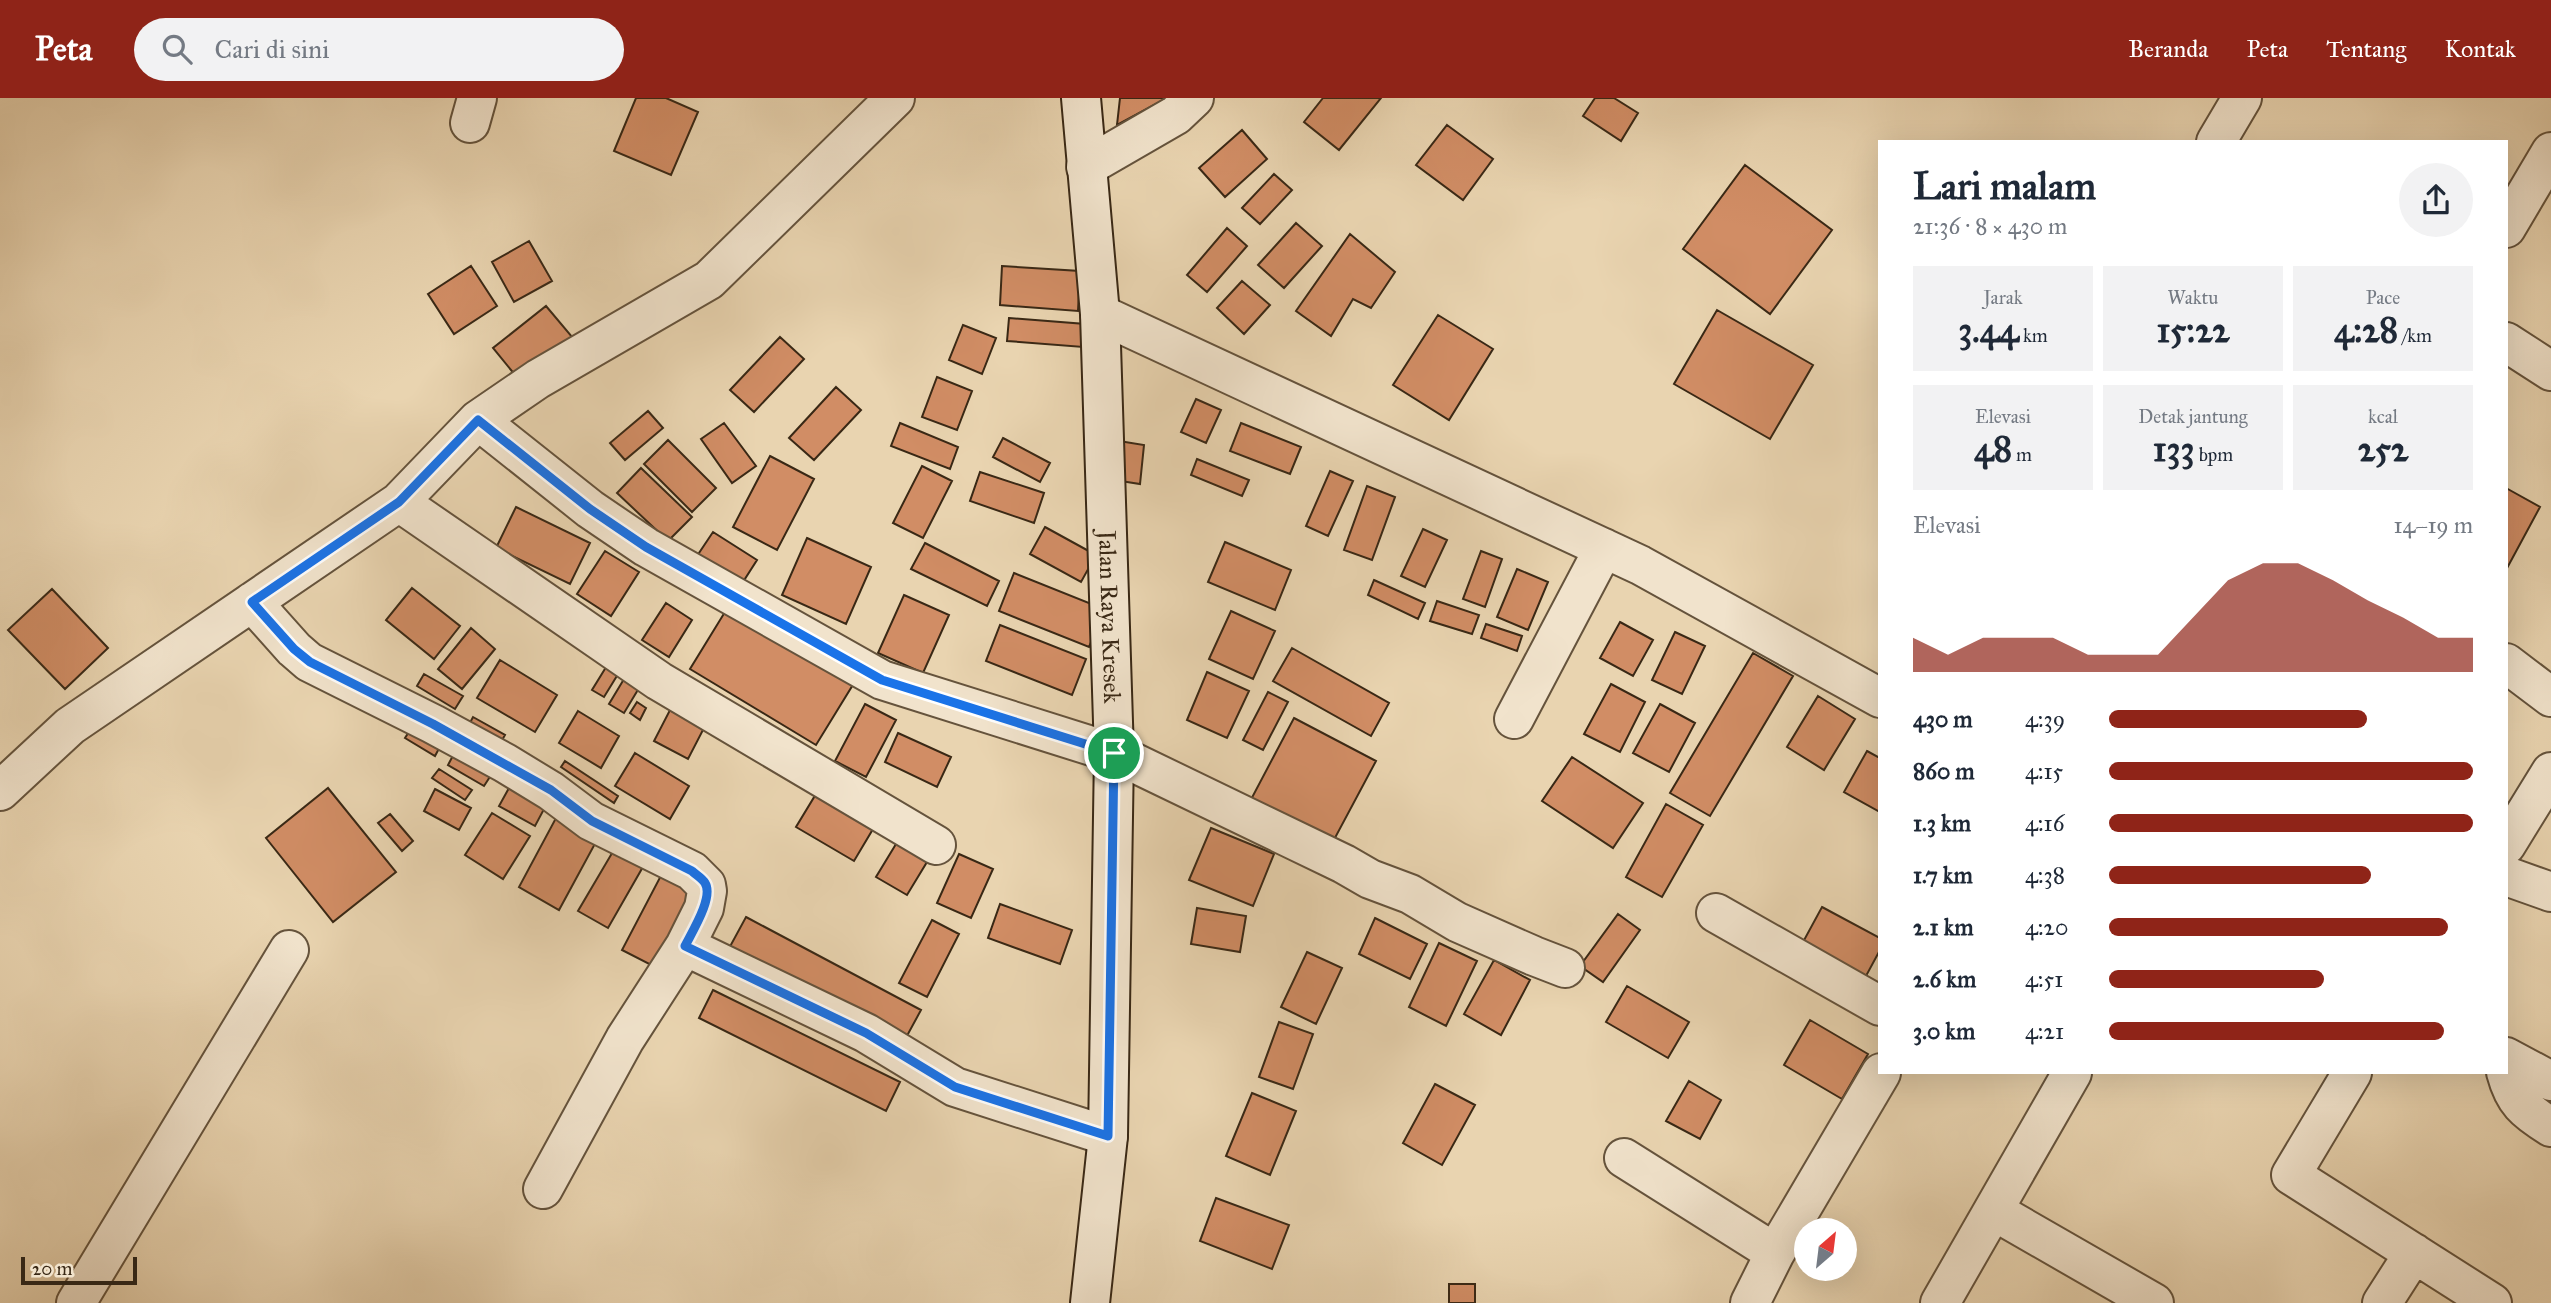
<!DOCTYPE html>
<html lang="id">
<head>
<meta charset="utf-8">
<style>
	body { margin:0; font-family:"IM FELL Great Primer",serif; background:#f2f2f3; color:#1f2937; height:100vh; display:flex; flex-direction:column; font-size:26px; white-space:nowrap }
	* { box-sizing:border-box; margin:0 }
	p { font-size:23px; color:#747a83 }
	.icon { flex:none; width:38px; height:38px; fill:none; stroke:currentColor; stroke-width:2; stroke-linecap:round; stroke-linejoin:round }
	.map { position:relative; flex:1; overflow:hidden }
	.side { position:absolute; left:1878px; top:42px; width:630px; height:934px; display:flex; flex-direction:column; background:#fff; border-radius:0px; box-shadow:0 7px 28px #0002 }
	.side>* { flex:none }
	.needle { width:46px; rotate:28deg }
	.tools { position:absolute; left:1794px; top:1120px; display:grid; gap:14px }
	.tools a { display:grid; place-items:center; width:63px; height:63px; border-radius:50%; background:#fff; box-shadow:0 7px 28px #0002; font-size:35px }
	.scale { position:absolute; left:21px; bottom:18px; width:116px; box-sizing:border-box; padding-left:7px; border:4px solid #392815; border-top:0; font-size:19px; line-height:24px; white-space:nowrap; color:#392815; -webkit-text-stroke:5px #f1e3cc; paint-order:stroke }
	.pin { position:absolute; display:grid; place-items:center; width:60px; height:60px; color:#fff; margin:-30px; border:4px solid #fff; border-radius:50%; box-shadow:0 2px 7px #0007 }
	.round { display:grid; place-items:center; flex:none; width:74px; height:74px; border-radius:37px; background:#f2f2f3 }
	.summary { display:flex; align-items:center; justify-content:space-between; height:119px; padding:0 35px }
	h1 { font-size:38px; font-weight:700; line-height:52px }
	.figures { display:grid; grid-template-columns:repeat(3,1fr); gap:10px; height:119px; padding:7px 35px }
	.figures div { display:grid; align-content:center; border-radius:0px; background:#f2f2f3; text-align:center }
	.figures b { font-size:35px; font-weight:700 }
	.figures small { font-size:19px; font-weight:400 }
	.figures p { font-size:19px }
	.chart { height:196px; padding:14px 35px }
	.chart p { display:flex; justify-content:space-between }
	.chart svg { width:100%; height:126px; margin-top:7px; fill:#8f2418; opacity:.7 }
	ul { padding:0 35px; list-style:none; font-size:23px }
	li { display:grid; grid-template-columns:112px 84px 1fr; align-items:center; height:52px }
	li i { height:18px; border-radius:9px; background:#8f2418 }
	header { display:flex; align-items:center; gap:42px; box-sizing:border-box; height:98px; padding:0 35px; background:#8f2418; color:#fff }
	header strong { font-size:33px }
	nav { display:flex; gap:38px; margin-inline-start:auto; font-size:24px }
	.search { width:490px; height:63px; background:#f2f2f3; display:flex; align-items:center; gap:18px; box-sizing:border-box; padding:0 24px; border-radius:38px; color:#747a83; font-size:26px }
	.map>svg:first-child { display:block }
	.building { fill:#d18d65; stroke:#392815; stroke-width:2 }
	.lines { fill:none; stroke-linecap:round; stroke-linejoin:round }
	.street-casing { stroke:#65533c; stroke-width:42 }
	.secondary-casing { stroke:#392815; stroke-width:42 }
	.street { stroke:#f1e3cc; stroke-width:38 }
	.secondary { stroke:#f1e3cc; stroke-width:38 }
	.route-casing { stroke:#fff; stroke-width:14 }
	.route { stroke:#1a73e8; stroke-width:9 }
	.labels { text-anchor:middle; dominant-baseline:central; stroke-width:7; stroke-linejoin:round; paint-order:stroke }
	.street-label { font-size:24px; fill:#392815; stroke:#f1e3cc }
</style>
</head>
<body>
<header>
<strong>Peta</strong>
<div class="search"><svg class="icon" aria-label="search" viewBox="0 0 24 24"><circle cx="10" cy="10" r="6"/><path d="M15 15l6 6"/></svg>Cari di sini</div>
<nav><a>Beranda</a><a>Peta</a><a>Tentang</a><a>Kontak</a></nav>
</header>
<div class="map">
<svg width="2551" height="1205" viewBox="0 0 2551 1205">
	<rect width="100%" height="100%" fill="#e9d4b0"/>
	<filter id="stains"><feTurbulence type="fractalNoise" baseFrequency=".00286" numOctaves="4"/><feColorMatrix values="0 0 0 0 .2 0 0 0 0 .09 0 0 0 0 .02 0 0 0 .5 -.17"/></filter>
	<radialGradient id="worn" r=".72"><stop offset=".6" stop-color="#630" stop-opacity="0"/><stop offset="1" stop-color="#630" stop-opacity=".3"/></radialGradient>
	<!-- building -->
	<path class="building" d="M 636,0 L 666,0 L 698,14 L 671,77 L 614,53 Z
		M 1120,0 L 1167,0 L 1117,27 Z
		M 1323,0 L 1381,0 L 1339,52 L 1304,24 Z
		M 1595,0 L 1614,0 L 1638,15 L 1621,43 L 1583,18 Z
		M 1447,27 L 1493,61 L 1463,102 L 1416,67 Z
		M 1242,32 L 1267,61 L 1225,99 L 1199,70 Z
		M 1745,67 L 1832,132 L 1770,216 L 1683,151 Z
		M 1274,76 L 1292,92 L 1260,126 L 1242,110 Z
		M 1296,125 L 1322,148 L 1284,190 L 1258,167 Z
		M 1227,130 L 1247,148 L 1207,194 L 1187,177 Z
		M 1350,136 L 1395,174 L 1371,210 L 1353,201 L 1331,238 L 1296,213 Z
		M 529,143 L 552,183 L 514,204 L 492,164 Z
		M 471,168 L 497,208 L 454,236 L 428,196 Z
		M 1002,168 L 1080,173 L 1078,213 L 1000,207 Z
		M 1242,183 L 1270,207 L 1244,236 L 1217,210 Z
		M 546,208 L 573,240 L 520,283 L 493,250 Z
		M 1717,212 L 1813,267 L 1770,341 L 1674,286 Z
		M 1438,217 L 1493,251 L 1449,322 L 1393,287 Z
		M 1009,220 L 1098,227 L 1096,250 L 1007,243 Z
		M 963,227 L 996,240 L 982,276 L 949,262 Z
		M 780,239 L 804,261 L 754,314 L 730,292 Z
		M 937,279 L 972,293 L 957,332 L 922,319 Z
		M 836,289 L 861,312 L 814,362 L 789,340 Z
		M 1196,301 L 1221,312 L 1206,345 L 1181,334 Z
		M 648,313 L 663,330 L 625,362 L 610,345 Z
		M 724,325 L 756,368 L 732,385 L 701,341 Z
		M 900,325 L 958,349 L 950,371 L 891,348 Z
		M 1241,325 L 1301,349 L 1290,376 L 1230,353 Z
		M 1003,340 L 1050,365 L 1040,384 L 993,359 Z
		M 668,342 L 716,390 L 692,414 L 644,366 Z
		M 1119,343 L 1144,347 L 1140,386 L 1114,382 Z
		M 770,358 L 814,381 L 777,452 L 733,429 Z
		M 1197,361 L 1249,382 L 1242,398 L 1191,377 Z
		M 922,368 L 952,383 L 923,440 L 893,425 Z
		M 641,370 L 692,419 L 668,443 L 617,395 Z
		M 1330,373 L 1353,383 L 1328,438 L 1306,428 Z
		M 980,374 L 1044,395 L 1034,425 L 970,403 Z
		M 1367,388 L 1395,399 L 1372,462 L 1344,452 Z
		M 2506,390 L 2540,409 L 2506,472 Z
		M 516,409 L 590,445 L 570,486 L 496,450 Z
		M 1045,429 L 1096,457 L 1081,484 L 1030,456 Z
		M 1423,431 L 1447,442 L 1425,489 L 1401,478 Z
		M 713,434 L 757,462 L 741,487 L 697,458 Z
		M 807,440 L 871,469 L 846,526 L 782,497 Z
		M 1225,444 L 1291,472 L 1275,512 L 1208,484 Z
		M 925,445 L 999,483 L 987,508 L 911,471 Z
		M 605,453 L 639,474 L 611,518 L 577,496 Z
		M 1481,453 L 1502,461 L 1485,509 L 1463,501 Z
		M 1517,471 L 1548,484 L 1528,532 L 1497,519 Z
		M 1014,475 L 1104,511 L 1089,549 L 999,513 Z
		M 1374,482 L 1425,505 L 1418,521 L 1368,497 Z
		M 412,490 L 460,528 L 434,561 L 386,522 Z
		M 52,491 L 108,550 L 65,591 L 8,532 Z
		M 904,497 L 949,517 L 923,575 L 878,555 Z
		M 1437,503 L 1479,517 L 1472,536 L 1430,523 Z
		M 666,505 L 692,522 L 669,559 L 642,542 Z
		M 728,509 L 854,585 L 816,647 L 690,571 Z
		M 1231,513 L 1275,533 L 1253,581 L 1209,561 Z
		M 1620,524 L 1653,542 L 1633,578 L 1600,560 Z
		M 1486,526 L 1522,538 L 1517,553 L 1481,540 Z
		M 1000,527 L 1086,561 L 1072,597 L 986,563 Z
		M 471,530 L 495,551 L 462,591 L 438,571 Z
		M 1675,534 L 1705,548 L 1682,596 L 1652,582 Z
		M 1292,550 L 1389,605 L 1371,638 L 1273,583 Z
		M 1753,555 L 1793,578 L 1710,718 L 1670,695 Z
		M 611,561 L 623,568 L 604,599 L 592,592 Z
		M 500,562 L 557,597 L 535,634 L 477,600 Z
		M 1207,574 L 1249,593 L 1227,640 L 1187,622 Z
		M 424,576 L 463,598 L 455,611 L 417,588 Z
		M 627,576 L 642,585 L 624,615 L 609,606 Z
		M 1611,586 L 1645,604 L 1620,654 L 1584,636 Z
		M 1268,594 L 1288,604 L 1263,652 L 1243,642 Z
		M 1818,598 L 1855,621 L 1824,672 L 1787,649 Z
		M 637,604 L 646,610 L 640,622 L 630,615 Z
		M 865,606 L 896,622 L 866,679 L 835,663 Z
		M 1660,606 L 1695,625 L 1669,674 L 1633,655 Z
		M 670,612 L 704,630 L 688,661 L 654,643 Z
		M 578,613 L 619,638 L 601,670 L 559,645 Z
		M 473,619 L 505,637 L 496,653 L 464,636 Z
		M 1294,620 L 1376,663 L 1328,753 L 1247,709 Z
		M 414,626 L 443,643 L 435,658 L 405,640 Z
		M 898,635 L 951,659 L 937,689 L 885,664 Z
		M 456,652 L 493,674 L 484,688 L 448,667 Z
		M 1867,653 L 1880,660 L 1880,714 L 1844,694 Z
		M 635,655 L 689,688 L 670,721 L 615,688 Z
		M 1572,659 L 1643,705 L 1613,750 L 1542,703 Z
		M 565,663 L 618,698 L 614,705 L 561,669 Z
		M 439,671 L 472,692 L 465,702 L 432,680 Z
		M 515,679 L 551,698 L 535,728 L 499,708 Z
		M 328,690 L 396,774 L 333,824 L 266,740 Z
		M 435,691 L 471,710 L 459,732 L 424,713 Z
		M 816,696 L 873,731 L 854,763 L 796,729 Z
		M 1666,706 L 1703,727 L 1662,799 L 1626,779 Z
		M 492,715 L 530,738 L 503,781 L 465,757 Z
		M 390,716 L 413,743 L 402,753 L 378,725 Z
		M 556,720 L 597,742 L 559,812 L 519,789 Z
		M 1211,730 L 1274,756 L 1253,808 L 1189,782 Z
		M 899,741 L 930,759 L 907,797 L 876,779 Z
		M 615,750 L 644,767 L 608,830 L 578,813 Z
		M 959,756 L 993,771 L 971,820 L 937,805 Z
		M 666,768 L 701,787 L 657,870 L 622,852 Z
		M 1000,806 L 1072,832 L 1060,866 L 988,840 Z
		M 1822,809 L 1880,840 L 1880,852 L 1866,878 L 1803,844 Z
		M 1197,810 L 1246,818 L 1240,854 L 1191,846 Z
		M 1618,816 L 1640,832 L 1603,884 L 1580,868 Z
		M 746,819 L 921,912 L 902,947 L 727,854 Z
		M 1375,820 L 1427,846 L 1410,881 L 1359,856 Z
		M 932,822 L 959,836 L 927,899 L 899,885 Z
		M 1439,845 L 1477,863 L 1446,928 L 1409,909 Z
		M 1307,854 L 1342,870 L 1316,926 L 1281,909 Z
		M 1494,862 L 1530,882 L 1501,937 L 1464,916 Z
		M 1627,888 L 1689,924 L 1668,960 L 1606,924 Z
		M 713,892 L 900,984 L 886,1013 L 699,920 Z
		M 1810,922 L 1868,956 L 1842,1001 L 1784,967 Z
		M 1279,924 L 1313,936 L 1293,991 L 1259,979 Z
		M 1689,983 L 1721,1002 L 1700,1041 L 1666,1023 Z
		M 1435,986 L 1475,1007 L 1442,1067 L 1403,1045 Z
		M 1252,995 L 1296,1013 L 1270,1077 L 1226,1058 Z
		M 1216,1100 L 1289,1127 L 1272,1171 L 1200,1143 Z
		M 1449,1186 L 1475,1186 L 1475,1205 L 1449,1205 Z"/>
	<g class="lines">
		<defs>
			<path id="street" d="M 470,25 L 477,0
				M 2216,44 L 2242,0
				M 1086,69 L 1176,17 L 1194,0
				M 2506,130 L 2551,54
				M 1100,216 L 1640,467 L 1880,600
				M 2506,244 L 2551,273
				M 478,322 L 590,411 L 646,449 L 882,582 L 1114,655 L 1344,766 L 1370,781 L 1410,796 L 1457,824 L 1534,858 L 1565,870
				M 399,404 L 659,583 L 936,747
				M 252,504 L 294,551 L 309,564 L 433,626 L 505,665 L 551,693 L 591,723 L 692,773 L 706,787 L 707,793 L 704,810 L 685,848 L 625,941 L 543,1091
				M 2506,565 L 2551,599
				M 1514,621 L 1604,450
				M 0,693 L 70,628 L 399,404 L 478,322 L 538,281 L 709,182 L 895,0
				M 2506,747 L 2551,674
				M 2506,778 L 2551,794
				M 1716,815 L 1880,908
				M 685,848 L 866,935 L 955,989 L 1108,1038
				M 2506,959 L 2551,983
				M 2506,974 C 2514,1004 2525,1013 2551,1029
				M 2352,975 L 2291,1077 L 2492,1205
				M 1624,1060 L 1775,1155
				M 1994,1113 L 2154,1205
				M 76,1205 L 289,852
				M 1750,1205 L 1775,1155 L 1881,975
				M 1940,1205 L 2072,975
				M 2382,1205 L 2414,1155"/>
			<g id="secondary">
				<path id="s1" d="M 1081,0 L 1100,216 L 1114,655 L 1108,1038 L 1090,1205"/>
			</g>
		</defs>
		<!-- street casing -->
		<use href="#street" class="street-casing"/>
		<!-- secondary casing -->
		<use href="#secondary" class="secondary-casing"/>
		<!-- street -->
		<use href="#street" class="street"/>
		<!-- secondary -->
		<use href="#secondary" class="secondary"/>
	</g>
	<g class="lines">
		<defs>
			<path id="route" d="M 478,322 L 590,411 L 646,449 L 882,582 L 1114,655 L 1108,1038 L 955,989 L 866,935 L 685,848 C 692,834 714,799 705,785 C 702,780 696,777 692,773 L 592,723 L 551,692 L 433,626 L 310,564 L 294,551 L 252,504 L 399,404 Z"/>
		</defs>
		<!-- route casing -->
		<use href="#route" class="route-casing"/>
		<!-- route -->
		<use href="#route" class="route"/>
	</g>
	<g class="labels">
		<!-- street labels -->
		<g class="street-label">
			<text stroke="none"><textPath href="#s1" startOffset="520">Jalan Raya Kresek</textPath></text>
		</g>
	</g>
	<rect width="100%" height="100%" filter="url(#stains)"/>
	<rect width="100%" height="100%" fill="url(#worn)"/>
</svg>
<div class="tools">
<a><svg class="needle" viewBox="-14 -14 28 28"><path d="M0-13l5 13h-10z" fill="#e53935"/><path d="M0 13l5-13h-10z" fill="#747a83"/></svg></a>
</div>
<div class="scale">20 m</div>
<div class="pin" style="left:1114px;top:655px;background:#1e9e55"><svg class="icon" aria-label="arrive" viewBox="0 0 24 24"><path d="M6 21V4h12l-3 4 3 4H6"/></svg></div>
<section class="side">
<div class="summary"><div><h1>Lari malam</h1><p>21:36 · 8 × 430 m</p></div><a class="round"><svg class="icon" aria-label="share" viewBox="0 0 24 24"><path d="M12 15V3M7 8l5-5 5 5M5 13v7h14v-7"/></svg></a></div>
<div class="figures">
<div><p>Jarak</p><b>3.44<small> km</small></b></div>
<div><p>Waktu</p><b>15:22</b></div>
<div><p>Pace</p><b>4:28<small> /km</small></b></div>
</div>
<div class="figures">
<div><p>Elevasi</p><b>48<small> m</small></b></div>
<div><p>Detak jantung</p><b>133<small> bpm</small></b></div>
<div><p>kcal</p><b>252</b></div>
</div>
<div class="chart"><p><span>Elevasi</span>14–19 m</p>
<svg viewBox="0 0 160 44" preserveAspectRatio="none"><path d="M0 44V32L10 38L20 32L30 32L40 32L50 38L60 38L70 38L80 25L90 12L100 6L110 6L120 12L130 19L140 25L150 32L160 32V44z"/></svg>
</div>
<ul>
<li><b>430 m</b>4:39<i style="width:71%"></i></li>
<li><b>860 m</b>4:15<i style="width:100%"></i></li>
<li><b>1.3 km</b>4:16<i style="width:100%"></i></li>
<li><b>1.7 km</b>4:38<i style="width:72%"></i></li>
<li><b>2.1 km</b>4:20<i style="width:93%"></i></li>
<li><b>2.6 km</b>4:51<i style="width:59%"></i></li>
<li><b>3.0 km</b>4:21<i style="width:92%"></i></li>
</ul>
</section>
</div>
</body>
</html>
